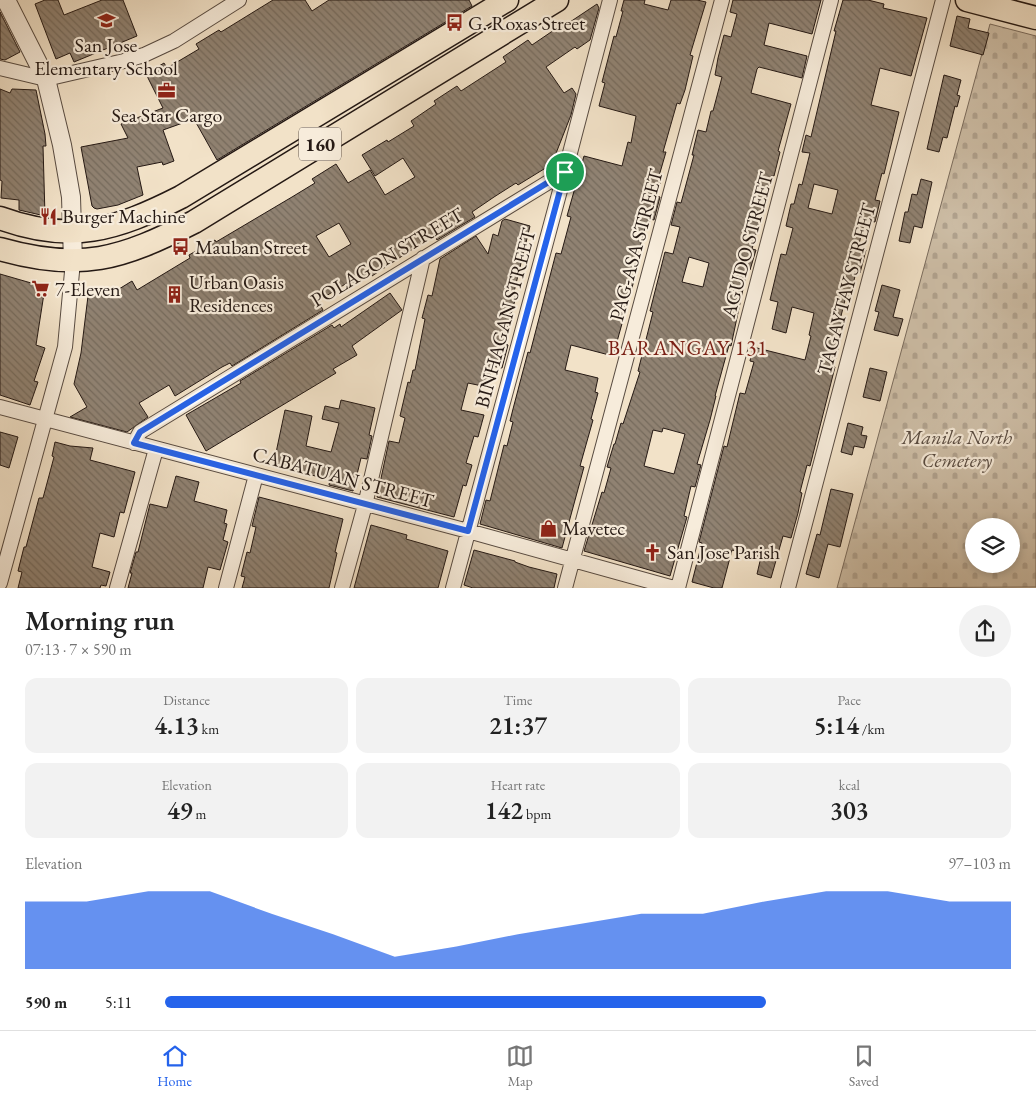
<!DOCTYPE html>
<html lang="en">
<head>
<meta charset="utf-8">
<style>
	body { margin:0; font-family:"EB Garamond",serif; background:#f2f2f2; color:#222; height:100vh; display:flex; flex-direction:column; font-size:19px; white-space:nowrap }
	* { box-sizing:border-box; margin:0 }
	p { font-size:16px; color:#767676 }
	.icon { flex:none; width:28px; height:28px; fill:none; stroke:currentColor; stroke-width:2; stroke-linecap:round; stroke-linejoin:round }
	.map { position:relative; height:588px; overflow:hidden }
	.details { display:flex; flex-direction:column; background:#fff; flex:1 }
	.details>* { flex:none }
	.fabs { position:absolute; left:965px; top:518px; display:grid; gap:10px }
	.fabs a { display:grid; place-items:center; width:55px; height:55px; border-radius:50%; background:#fff; box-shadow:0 2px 8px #0003; font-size:25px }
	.pin { position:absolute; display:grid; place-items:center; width:42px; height:42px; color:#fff; margin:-21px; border:2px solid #fff; border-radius:50%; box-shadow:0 1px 5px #0007 }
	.round { display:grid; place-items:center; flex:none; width:52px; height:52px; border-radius:26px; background:#f2f2f2 }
	.head { display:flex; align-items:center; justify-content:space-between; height:85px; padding:0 25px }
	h1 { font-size:28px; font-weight:600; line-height:38px }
	.metrics { display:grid; grid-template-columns:repeat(3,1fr); gap:8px; height:85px; padding:5px 25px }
	.metrics div { display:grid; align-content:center; border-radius:12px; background:#f2f2f2; text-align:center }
	.metrics b { font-size:25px; font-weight:600 }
	.metrics small { font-size:14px; font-weight:400 }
	.metrics p { font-size:14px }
	.chart { height:140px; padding:10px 25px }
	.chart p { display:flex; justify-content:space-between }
	.chart svg { width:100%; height:90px; margin-top:5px; fill:#2563eb; opacity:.7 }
	ul { padding:0 25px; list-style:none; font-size:16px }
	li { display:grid; grid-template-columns:80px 60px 1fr; align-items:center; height:38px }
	li i { height:12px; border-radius:6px; background:#2563eb }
	.tabs { display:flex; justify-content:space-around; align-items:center; height:70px; border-top:1px solid #e0e0e0; background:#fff; font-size:14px; color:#767676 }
	.tabs a { display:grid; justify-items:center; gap:2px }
	.tabs .on { color:#2563eb }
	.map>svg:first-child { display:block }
	.cemetery { fill:url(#cemetery-stones); stroke:#7a6c5e; fill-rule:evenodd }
	.building { fill:url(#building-back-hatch); stroke:#251914; fill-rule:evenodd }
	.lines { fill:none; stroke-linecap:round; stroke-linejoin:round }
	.minor-casing { stroke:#584b41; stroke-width:16 }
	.tertiary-casing { stroke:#584b41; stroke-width:20 }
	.primary-casing { stroke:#251914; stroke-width:25 }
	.minor { stroke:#f7ecdb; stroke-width:14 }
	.tertiary { stroke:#f7ecdb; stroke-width:18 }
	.primary { stroke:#f2e2c8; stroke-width:22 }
	.route-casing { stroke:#fff; stroke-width:10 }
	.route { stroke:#2563eb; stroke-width:6 }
	.labels { text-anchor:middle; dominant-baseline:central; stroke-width:4.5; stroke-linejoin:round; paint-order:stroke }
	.shield { fill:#f7ecdb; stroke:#645850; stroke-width:1 }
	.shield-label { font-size:19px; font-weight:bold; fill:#251914 }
	.poi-label { font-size:20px; fill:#251914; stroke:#f7ecdb; text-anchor:start }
	.street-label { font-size:20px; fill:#251914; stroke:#f7ecdb }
	.park-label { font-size:20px; font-style:italic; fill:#584b41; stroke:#f7ecdb }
	.neighbourhood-label { font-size:21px; letter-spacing:1px; fill:#7a1f14; stroke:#f7ecdb }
</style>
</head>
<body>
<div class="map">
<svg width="1036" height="588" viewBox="0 0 1036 588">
	<defs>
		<pattern id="cemetery-stones" width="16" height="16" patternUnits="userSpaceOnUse" patternTransform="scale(1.25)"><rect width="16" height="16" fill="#cfc0a9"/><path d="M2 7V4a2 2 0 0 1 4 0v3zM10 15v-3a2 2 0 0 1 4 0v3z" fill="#b2a491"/></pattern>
		<pattern id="building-back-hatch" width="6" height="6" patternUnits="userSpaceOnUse" patternTransform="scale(1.25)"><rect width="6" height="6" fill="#908272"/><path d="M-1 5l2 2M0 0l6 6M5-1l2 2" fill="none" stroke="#756a5c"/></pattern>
	</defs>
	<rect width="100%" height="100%" fill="#f2e2c8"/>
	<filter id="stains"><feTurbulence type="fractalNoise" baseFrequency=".004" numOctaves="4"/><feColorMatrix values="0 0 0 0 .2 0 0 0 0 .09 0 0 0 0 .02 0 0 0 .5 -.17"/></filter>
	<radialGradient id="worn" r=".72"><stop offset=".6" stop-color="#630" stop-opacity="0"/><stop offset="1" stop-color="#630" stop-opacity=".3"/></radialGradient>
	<!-- cemetery -->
	<path class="cemetery" d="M 990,24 L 1036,36 L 1036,587 L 837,588 ZM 974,526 L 1011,526 L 1011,564 L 974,564 Z"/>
	<!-- building -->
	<path class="building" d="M 45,0 L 58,0 L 64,15 L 102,0 L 123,0 L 137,36 L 74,62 L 70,53 L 56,59 L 35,4 Z
		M 273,0 L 305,0 L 312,11 L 329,0 L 469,0 L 472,6 L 217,160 L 194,119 L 163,130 L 174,161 L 163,165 L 162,162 L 137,167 L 143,195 L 118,205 L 97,209 L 94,208 L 92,206 L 81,147 L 128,138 L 121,124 L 163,108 L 146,74 L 164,63 L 167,68 L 199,49 L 196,44 L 219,30 L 221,32 Z
		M 624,0 L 645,0 L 644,4 L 668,10 L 671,0 L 697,0 L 706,2 L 690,55 L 693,56 L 685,90 L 680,104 L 677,103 L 663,152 L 666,152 L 659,176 L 662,176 L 657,196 L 660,197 L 654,220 L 650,219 L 649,225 L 646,224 L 640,247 L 643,248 L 613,356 L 571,345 L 565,370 L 598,378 L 595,392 L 598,393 L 591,419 L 593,420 L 580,466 L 584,467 L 562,548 L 480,524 L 486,500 L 490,501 L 504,445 L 507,446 L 513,422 L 510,421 L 513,409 L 528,352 L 530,353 L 556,253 L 561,254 L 571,217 L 567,216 L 584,156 L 622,166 L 628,142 L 631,143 L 636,116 L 599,106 L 605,83 L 602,82 L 614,36 L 616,37 L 623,11 L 621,11 Z
		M 733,0 L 821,0 L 812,34 L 769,23 L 764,45 L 807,56 L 802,78 L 759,67 L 757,69 L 751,93 L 791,104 L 778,151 L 780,152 L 774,176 L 771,176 L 752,249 L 756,250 L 750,270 L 747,270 L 731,346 L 729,345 L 715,396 L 716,396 L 710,420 L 697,464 L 701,465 L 695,487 L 691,486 L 684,516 L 687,517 L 670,576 L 584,551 L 602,492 L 604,493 L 611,468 L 607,467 L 614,444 L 615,444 L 621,423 L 623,424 L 640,372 L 638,371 L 653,312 L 650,311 L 665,252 L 673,254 L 680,227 L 671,225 L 677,202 L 681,203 L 694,155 L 692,155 L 698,130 L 706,132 L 711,111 L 713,111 L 722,77 L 715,75 L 718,58 L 724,35 L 731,37 L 737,14 L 730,12 ZM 689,257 L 709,263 L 703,287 L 682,282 ZM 663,428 L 685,434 L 674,474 L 644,466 L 653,430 L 662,432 Z
		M 843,0 L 868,0 L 884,4 L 883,8 L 927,18 L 911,76 L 880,68 L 871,105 L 899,112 L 884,174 L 882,173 L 875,200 L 880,201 L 875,222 L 865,220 L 858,248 L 866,250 L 860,273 L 856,272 L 850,297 L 846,296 L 840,320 L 844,322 L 834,366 L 835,367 L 810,466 L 807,465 L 800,492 L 802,493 L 798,513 L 791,538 L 783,536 L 771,578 L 757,574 L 761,557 L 732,550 L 722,588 L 714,588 L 692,582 L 702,543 L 699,542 L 724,446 L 727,447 L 740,393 L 745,394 L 754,362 L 750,361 L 753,347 L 805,360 L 811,336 L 809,335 L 814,313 L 792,307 L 786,333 L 772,329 L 778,302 L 770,300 L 781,254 L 786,255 L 793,228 L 786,226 L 791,204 L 794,204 L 799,184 L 802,185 L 810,153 L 802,152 L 806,135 L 811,137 L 836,31 L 834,31 ZM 814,184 L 838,190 L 832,214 L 808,208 Z
		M 597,4 L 599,8 L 590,40 L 577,49 L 575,47 L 546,67 L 564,93 L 572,88 L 576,94 L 571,115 L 553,161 L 544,169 L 518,185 L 516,183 L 494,197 L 472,212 L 475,217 L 437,240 L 434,235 L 372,276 L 372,274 L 350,288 L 347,283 L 318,301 L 323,310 L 232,366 L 230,363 L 222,367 L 175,396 L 169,385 L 139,403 L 148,417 L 127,432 L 70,417 L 87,407 L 74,384 L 81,353 L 88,296 L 92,290 L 101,289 L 106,297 L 132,281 L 137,290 L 190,258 L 189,255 L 215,240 L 216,242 L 292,197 L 315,183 L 312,179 L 336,164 L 348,183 L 370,170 L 385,195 L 415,177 L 403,158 L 375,176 L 362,155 L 387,140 L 388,142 L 414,126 L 411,121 L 436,104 L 434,101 L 457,86 L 461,91 L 506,62 L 503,57 L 528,40 L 532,45 L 557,28 L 558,30 ZM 339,223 L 351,244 L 329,257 L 316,236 Z
		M 0,12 L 20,52 L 5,60 L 0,59 Z
		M 957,16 L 970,19 L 968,28 L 989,33 L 983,55 L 950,46 Z
		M 944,75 L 961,80 L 957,95 L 960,96 L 957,107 L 955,106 L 947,138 L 943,137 L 939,152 L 927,149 Z
		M 0,89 L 10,93 L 12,89 L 36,90 L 45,134 L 46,146 L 43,146 L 45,216 L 19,210 L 19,200 L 1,198 L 2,181 L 0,180 Z
		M 921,179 L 932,182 L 922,228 L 914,226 L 910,243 L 899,241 L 905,212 L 908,212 L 912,194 L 917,195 Z
		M 505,219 L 530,226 L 514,292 L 517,293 L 503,343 L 508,345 L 502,368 L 492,366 L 487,387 L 468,383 L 461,410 L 484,415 L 478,437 L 474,436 L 466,463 L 472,465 L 466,486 L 463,485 L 454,517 L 377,497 L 389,441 L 399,443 L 405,418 L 400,416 L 408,382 L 410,383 L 413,370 L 415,370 L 425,319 L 422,318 L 428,295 L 432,296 L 440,259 L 476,236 L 488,254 L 493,234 L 498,236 L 502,221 Z
		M 0,274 L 45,287 L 36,345 L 45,348 L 34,381 L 38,382 L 30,405 L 0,395 Z
		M 882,285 L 900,290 L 893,317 L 903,319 L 898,336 L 874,330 L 879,312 L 875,311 Z
		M 390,293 L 402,310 L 352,346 L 357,355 L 333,369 L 336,373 L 206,451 L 186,415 L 241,383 L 240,381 L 332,325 L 334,328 L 340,324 L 341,327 Z
		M 870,368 L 887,372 L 880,401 L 863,397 Z
		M 341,400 L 375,408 L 369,435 L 372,436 L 367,459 L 361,458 L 353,491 L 329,485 L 330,479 L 273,467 L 285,410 L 312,416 L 306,446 L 331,452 L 339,423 L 322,419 L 325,406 L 339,409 Z
		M 848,423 L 863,427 L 861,435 L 867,436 L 864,448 L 854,446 L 852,455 L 841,452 Z
		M 0,432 L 18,437 L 9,468 L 0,465 Z
		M 55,442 L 70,446 L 93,448 L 90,460 L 135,472 L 124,513 L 120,512 L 114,537 L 100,533 L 92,567 L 110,572 L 106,586 L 101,585 L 100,588 L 18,588 L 22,572 L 18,571 L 24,547 L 26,547 L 39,498 L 43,498 L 54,457 L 52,456 Z
		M 176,476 L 199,482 L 194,501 L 227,510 L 224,523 L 227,524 L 223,540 L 228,542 L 220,570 L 208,567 L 203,588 L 128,588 L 132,573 L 130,573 L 136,552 L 138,552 L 150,504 L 167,508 Z
		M 831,489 L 853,494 L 840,547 L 828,544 L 819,578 L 806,574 L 817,534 L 820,535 Z
		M 259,497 L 343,519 L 335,552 L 337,553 L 329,588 L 242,588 L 245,577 L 241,576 L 247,552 L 250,553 L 256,527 L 252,526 Z
		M 371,525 L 407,535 L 406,539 L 448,551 L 438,588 L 354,588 Z
		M 474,550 L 515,561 L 515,562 L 529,567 L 557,574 L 554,588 L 473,588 L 464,585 Z"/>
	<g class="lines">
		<defs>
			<path id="minor" d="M 0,68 L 46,79 L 124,61 L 144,55 L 174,41 L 239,0
				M 0,407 L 468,531 L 674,588
				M 134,443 L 140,432 L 565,172
				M 0,583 L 65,347 L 73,261
				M 117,588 L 156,449
				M 226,588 L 256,475
				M 342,588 L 365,505 L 423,258
				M 453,588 L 565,172 L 610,0
				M 565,588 L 722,0
				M 678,588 L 831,0
				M 788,588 L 943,0"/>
			<path id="tertiary" d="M 6,0 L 46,79 L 62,145 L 71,197 L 73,261"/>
			<path id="primary" d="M 967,0 L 1036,18
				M 0,218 C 71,244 116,230 181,197 L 507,0
				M 0,249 C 81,272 121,259 194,222 L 557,0"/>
		</defs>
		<!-- minor casing -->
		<use href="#minor" class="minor-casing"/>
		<!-- tertiary casing -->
		<use href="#tertiary" class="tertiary-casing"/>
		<!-- primary casing -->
		<use href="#primary" class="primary-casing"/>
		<!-- minor -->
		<use href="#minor" class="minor"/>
		<!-- tertiary -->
		<use href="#tertiary" class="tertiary"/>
		<!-- primary -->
		<use href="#primary" class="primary"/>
	</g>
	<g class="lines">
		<defs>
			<path id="route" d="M 565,172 L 468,531 L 134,443 L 140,432 Z"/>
		</defs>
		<!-- route casing -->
		<use href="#route" class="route-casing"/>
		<!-- route -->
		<use href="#route" class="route"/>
	</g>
	<!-- icons -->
	<defs>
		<symbol id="school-bare" viewBox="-9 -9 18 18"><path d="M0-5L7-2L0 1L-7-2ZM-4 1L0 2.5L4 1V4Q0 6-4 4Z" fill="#8f2418" stroke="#f7ecdb" stroke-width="2.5" paint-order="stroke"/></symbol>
		<symbol id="bus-bare" viewBox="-9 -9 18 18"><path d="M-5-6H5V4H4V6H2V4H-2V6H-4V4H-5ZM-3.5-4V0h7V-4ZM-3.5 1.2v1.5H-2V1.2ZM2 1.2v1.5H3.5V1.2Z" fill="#8f2418" stroke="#f7ecdb" stroke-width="2.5" paint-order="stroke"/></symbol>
		<symbol id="office-bare" viewBox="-9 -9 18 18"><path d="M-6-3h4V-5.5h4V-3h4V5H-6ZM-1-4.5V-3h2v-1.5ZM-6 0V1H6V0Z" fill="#8f2418" stroke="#f7ecdb" stroke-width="2.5" paint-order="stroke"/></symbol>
		<symbol id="restaurant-bare" viewBox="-9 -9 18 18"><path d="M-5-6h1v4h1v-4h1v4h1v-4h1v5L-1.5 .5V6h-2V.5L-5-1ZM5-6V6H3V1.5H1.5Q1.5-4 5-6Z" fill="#8f2418" stroke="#f7ecdb" stroke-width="2.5" paint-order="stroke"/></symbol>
		<symbol id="supermarket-bare" viewBox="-9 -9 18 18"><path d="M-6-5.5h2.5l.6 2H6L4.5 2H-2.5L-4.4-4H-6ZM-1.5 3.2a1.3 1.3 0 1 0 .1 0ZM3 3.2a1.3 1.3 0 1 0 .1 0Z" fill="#8f2418" stroke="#f7ecdb" stroke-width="2.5" paint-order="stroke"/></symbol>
		<symbol id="building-bare" viewBox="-9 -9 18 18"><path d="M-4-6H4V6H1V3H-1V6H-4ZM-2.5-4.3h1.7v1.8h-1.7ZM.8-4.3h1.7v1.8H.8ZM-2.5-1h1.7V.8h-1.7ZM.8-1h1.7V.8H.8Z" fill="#8f2418" stroke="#f7ecdb" stroke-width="2.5" paint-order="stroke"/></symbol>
		<symbol id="shop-bare" viewBox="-9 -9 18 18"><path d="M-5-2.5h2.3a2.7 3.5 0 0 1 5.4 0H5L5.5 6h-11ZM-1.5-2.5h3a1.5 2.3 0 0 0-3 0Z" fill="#8f2418" stroke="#f7ecdb" stroke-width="2.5" paint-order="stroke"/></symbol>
		<symbol id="church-bare" viewBox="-9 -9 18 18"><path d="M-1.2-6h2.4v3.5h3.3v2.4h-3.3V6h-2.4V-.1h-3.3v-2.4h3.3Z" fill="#8f2418" stroke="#f7ecdb" stroke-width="2.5" paint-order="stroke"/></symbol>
	</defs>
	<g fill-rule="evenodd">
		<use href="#school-bare" x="94" y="8" width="25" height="25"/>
		<use href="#bus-bare" x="442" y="10" width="25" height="25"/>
		<use href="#office-bare" x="154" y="78" width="25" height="25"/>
		<use href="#restaurant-bare" x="36" y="204" width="25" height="25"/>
		<use href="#bus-bare" x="168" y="234" width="25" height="25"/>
		<use href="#supermarket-bare" x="28" y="276" width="25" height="25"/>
		<use href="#building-bare" x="162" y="282" width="25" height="25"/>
		<use href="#shop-bare" x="536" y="516" width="25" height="25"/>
		<use href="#church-bare" x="640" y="540" width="25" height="25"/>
	</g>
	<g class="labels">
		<!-- shield labels -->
		<rect class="shield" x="299" y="127.5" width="42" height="33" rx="4"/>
		<g class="shield-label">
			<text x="320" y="144">160</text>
		</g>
		<!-- poi labels -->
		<g class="poi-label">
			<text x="468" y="23">G. Roxas Street</text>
			<text x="106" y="45" text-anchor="middle">San Jose<tspan x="106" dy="23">Elementary School</tspan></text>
			<text x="167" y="115" text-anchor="middle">Sea Star Cargo</text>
			<text x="62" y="216">Burger Machine</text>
			<text x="195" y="247">Mauban Street</text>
			<text x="189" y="282">Urban Oasis<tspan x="189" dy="23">Residences</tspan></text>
			<text x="55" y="289">7-Eleven</text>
			<text x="562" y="528">Mavetec</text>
			<text x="667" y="552">San Jose Parish</text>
		</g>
		<!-- street labels -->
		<g class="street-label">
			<text transform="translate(636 245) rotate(-75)">PAG-ASA STREET</text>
			<text transform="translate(747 245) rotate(-75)">AGUDO STREET</text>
			<text transform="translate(387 257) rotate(-31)">POLAGON STREET</text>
			<text transform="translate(846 289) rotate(-75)">TAGAYTAY STREET</text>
			<text transform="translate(505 318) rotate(-75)">BINHAGAN STREET</text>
			<text transform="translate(343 477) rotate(15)">CABATUAN STREET</text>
		</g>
		<!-- park labels -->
		<g class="park-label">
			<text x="957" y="437">Manila North<tspan x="957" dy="23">Cemetery</tspan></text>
		</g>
		<!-- neighbourhood labels -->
		<g class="neighbourhood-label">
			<text x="688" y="347">BARANGAY 131</text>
		</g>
	</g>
	<rect width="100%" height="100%" filter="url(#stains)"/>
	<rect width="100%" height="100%" fill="url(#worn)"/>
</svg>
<div class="fabs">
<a><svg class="icon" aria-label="layers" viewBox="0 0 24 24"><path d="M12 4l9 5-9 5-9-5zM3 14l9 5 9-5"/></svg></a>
</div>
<div class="pin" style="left:565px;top:172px;background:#1e9e55"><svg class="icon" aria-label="arrive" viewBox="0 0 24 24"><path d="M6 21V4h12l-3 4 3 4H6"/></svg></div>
</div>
<section class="details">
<div class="head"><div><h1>Morning run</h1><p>07:13 · 7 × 590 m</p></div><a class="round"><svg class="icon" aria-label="share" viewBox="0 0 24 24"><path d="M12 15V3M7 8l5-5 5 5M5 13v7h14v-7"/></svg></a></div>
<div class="metrics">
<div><p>Distance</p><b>4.13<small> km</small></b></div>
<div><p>Time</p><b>21:37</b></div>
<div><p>Pace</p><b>5:14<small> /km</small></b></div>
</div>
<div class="metrics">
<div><p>Elevation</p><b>49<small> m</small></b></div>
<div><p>Heart rate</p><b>142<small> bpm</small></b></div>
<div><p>kcal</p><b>303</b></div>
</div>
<div class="chart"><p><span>Elevation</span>97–103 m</p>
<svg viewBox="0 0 160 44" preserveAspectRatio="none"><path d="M0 44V11L10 11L20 6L30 6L40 17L50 27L60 38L70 33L80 27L90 22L100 17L110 17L120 11L130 6L140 6L150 11L160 11V44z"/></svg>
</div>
<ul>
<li><b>590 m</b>5:11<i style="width:71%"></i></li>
</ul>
</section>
<nav class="tabs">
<a class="on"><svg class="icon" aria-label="home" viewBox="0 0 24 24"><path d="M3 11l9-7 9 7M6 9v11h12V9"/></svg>Home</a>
<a><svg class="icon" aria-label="map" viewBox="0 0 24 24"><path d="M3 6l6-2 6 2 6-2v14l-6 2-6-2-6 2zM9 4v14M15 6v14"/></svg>Map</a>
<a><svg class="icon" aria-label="saved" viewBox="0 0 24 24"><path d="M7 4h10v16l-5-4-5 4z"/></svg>Saved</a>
</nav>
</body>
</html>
